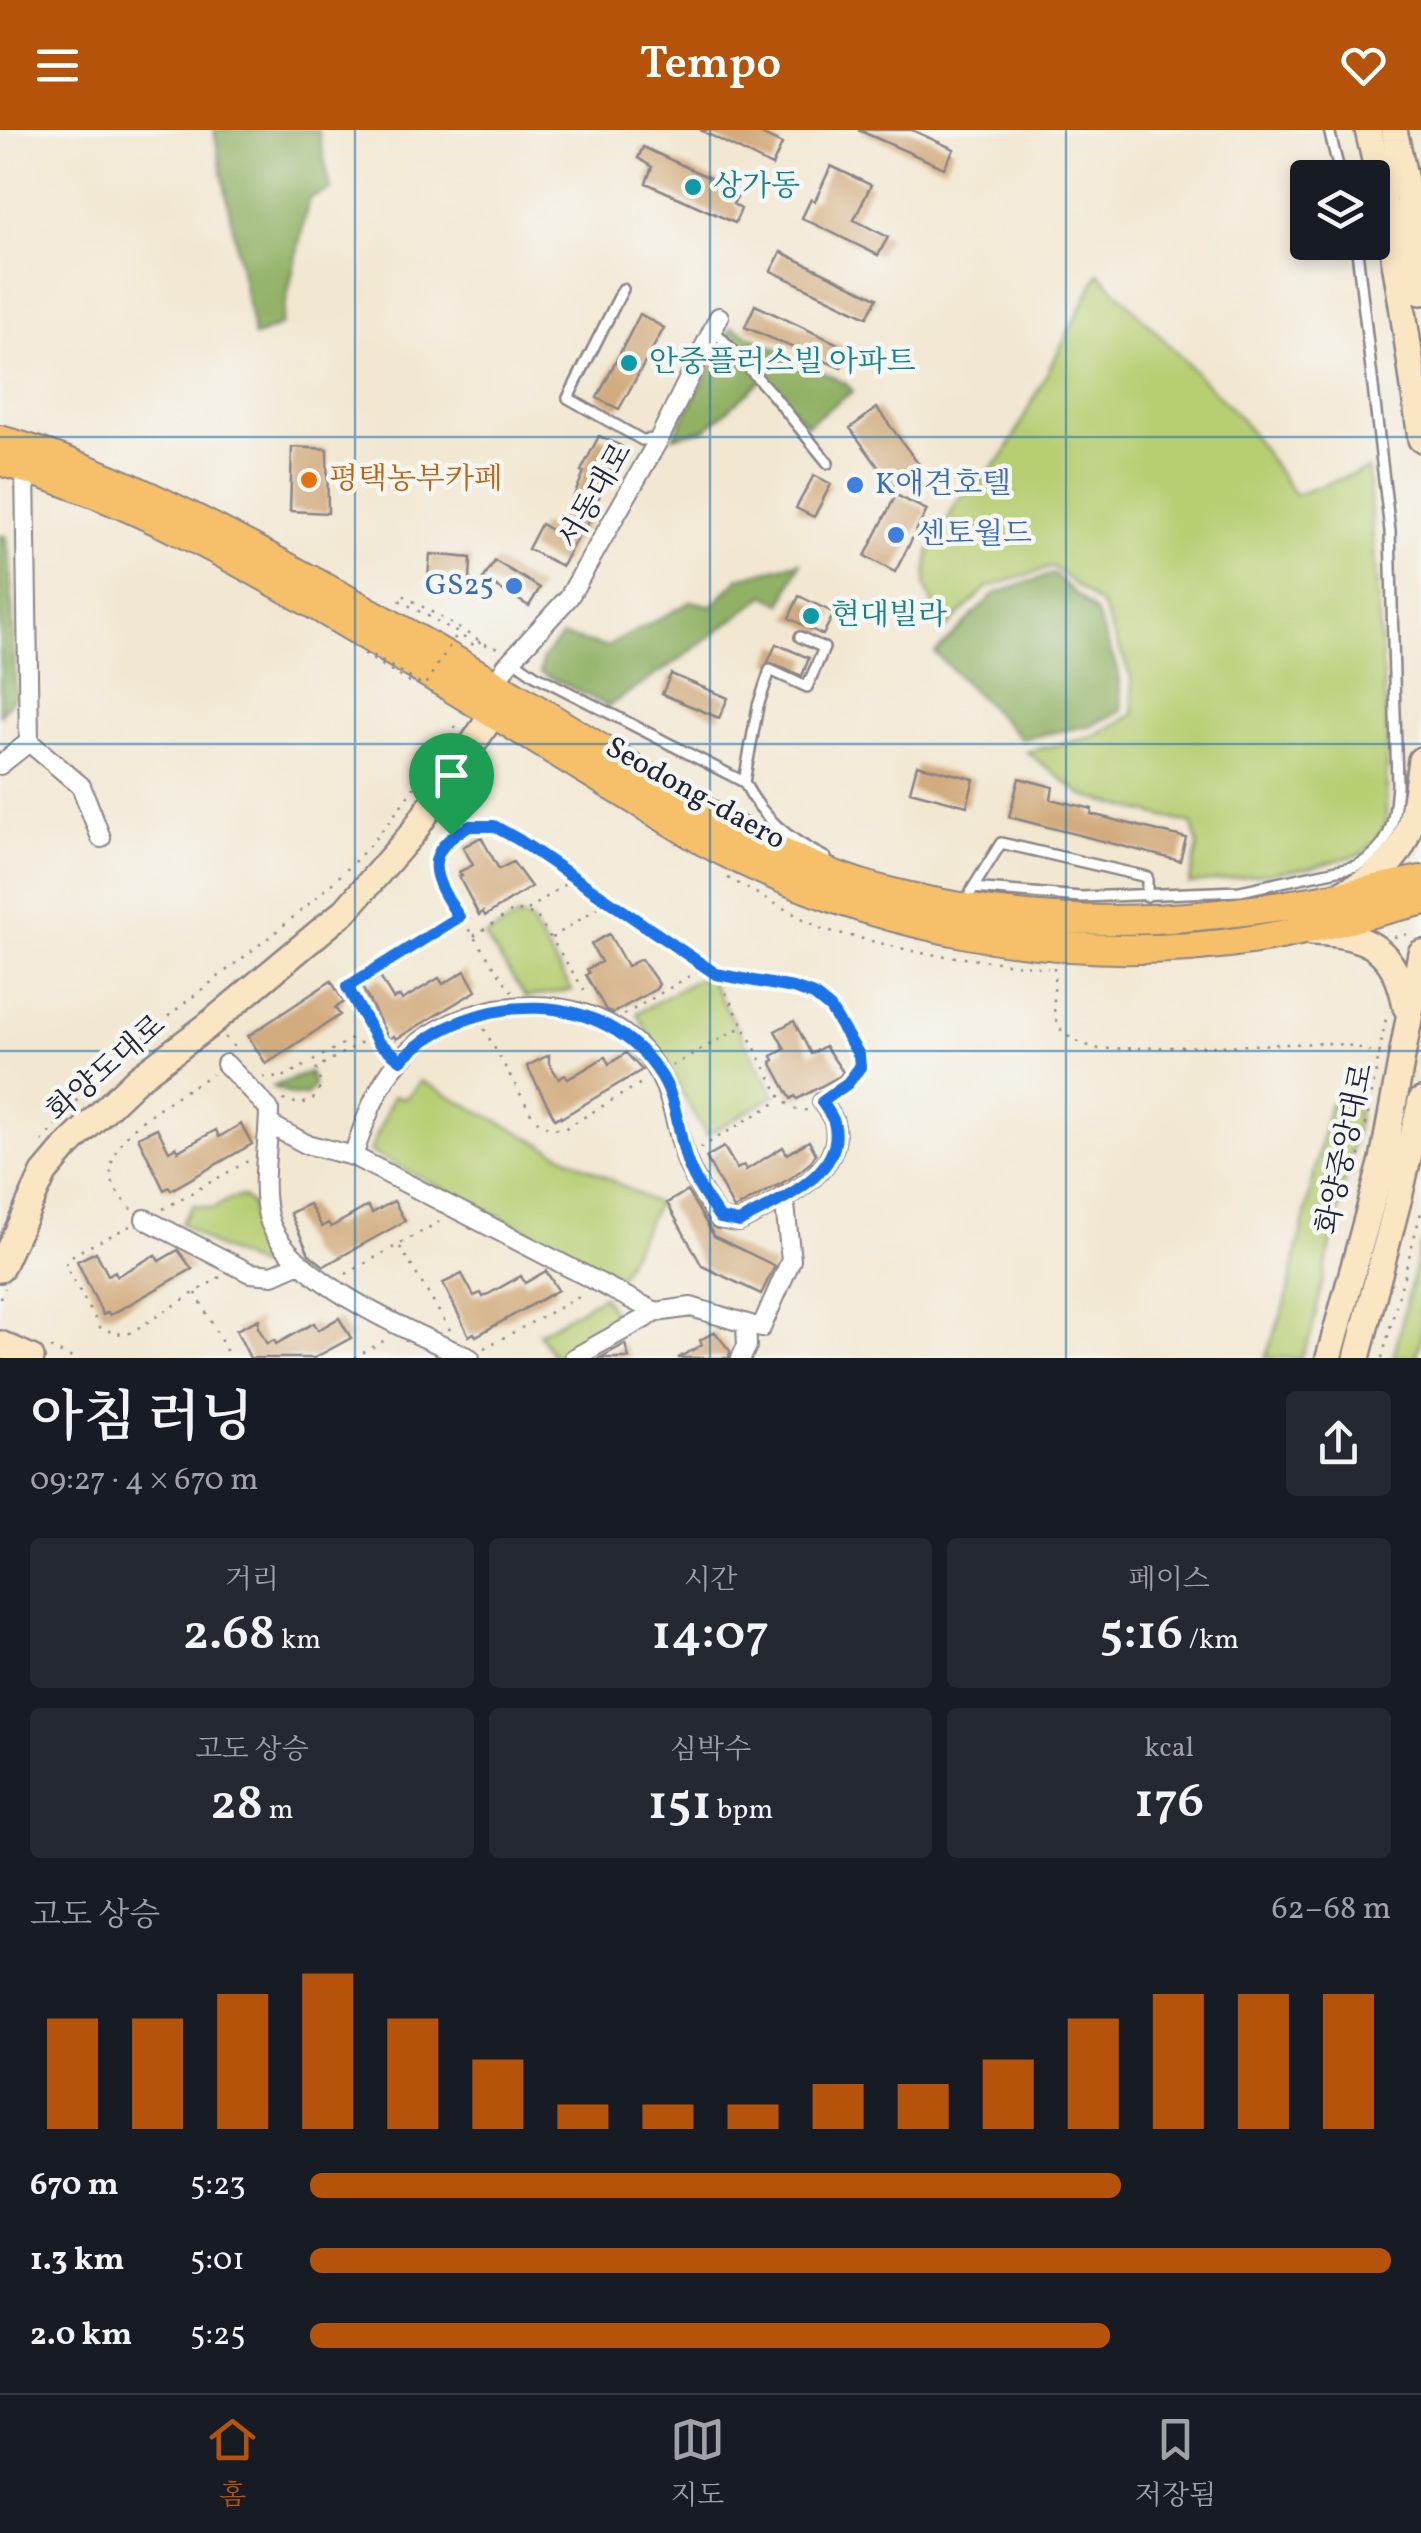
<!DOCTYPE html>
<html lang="ko">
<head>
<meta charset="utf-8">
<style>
	body { margin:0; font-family:Vollkorn,"Noto Serif KR",serif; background:#242831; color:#f1f3f6; height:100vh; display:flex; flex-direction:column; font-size:38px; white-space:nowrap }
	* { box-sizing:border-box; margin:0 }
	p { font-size:32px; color:#9ea1a6 }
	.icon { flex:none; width:55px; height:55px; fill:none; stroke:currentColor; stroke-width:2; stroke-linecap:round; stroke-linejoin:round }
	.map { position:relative; height:1228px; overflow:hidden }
	.panel { display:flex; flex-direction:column; background:#171b24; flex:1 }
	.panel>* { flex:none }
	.buttons { position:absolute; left:1290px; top:30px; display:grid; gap:20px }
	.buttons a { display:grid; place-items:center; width:100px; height:100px; border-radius:10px; background:#171b24; box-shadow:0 5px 15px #0003; font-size:50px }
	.pin { position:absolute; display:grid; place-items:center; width:85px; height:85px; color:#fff; margin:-102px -42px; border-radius:50% 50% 50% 0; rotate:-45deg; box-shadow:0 0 10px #0007 }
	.pin .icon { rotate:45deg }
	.round { display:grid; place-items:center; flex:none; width:105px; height:105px; border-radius:10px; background:#242831 }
	.head { display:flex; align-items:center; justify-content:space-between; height:170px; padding:0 30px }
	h1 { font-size:55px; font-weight:600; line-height:75px }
	.figures { display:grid; grid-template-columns:repeat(3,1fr); gap:15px; height:170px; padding:10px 30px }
	.figures div { display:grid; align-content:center; border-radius:10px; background:#242831; text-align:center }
	.figures b { font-size:50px; font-weight:600 }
	.figures small { font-size:28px; font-weight:400 }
	.figures p { font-size:28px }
	.chart { height:280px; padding:20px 30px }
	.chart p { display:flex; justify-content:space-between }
	.chart svg { width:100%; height:180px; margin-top:10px; stroke:#b45309; stroke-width:6 }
	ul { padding:0 30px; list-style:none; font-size:32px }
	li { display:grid; grid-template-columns:160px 120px 1fr; align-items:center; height:75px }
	li i { height:25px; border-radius:12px; background:#b45309 }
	header { display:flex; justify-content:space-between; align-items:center; height:130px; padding:0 30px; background:#b45309; color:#fff; font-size:45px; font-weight:600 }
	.dock { display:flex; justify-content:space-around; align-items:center; height:140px; border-top:2px solid #363941; background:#171b24; font-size:28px; color:#9ea1a6 }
	.dock a { display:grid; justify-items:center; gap:5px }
	.dock .selected { color:#b45309 }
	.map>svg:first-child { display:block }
	.green { fill:#b7ce73; stroke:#6c7857; stroke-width:2.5 }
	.forest { fill:#91b165; stroke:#5a6a50; stroke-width:2.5 }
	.building { fill:#d2ac7e }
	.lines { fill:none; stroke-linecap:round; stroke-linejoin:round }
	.lane-casing { stroke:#8a8486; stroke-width:14 }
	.street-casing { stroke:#8a8486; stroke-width:22 }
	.secondary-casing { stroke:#8a8486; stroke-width:30 }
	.primary-casing { stroke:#8a8486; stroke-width:32 }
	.path { stroke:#8a8486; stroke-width:2.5; stroke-dasharray:2.5 8; stroke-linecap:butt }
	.lane { stroke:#fff; stroke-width:9 }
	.street { stroke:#fff; stroke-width:18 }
	.secondary { stroke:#fbe6c4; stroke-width:25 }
	.primary { stroke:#f6c06b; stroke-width:28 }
	.path-bridge { stroke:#8a8486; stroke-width:2.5; stroke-dasharray:2.5 8; stroke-linecap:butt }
	.route-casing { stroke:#fff; stroke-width:20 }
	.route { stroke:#1a73e8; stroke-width:12 }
	.grid { fill:none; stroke:#1f6fb2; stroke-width:2.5; stroke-opacity:0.55 }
	.culture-dot { fill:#0f9aa8; stroke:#f6f6f2; stroke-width:4 }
	.food-dot { fill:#e8710a; stroke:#f6f6f2; stroke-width:4 }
	.shop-dot { fill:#3f7fe0; stroke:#f6f6f2; stroke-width:4 }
	.labels { text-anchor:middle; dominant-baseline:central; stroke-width:9; stroke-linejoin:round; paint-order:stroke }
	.culture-label { font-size:30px; fill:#0d838f; stroke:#f6f6f2; text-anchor:start }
	.food-label { font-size:30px; fill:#c56008; stroke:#f6f6f2; text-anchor:start }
	.shop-label { font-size:30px; fill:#366cbe; stroke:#f6f6f2; text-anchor:start }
	.street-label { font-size:30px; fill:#22223b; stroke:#f6f6f2 }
</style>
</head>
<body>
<header><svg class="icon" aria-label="menu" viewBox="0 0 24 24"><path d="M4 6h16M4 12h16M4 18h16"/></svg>Tempo<svg class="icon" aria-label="heart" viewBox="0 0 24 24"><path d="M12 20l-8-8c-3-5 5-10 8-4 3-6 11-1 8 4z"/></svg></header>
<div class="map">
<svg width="1421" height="1228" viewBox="0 0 1421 1228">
	<rect width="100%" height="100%" fill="#f6f6f2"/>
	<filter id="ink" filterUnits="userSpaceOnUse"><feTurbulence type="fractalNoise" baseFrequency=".01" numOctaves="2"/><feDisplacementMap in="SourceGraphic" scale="20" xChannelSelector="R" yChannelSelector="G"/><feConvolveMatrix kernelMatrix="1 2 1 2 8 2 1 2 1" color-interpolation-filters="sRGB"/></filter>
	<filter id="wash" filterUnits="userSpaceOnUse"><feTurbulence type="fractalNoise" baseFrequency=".0048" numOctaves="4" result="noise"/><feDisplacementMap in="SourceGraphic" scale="40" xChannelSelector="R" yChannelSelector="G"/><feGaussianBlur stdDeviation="2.25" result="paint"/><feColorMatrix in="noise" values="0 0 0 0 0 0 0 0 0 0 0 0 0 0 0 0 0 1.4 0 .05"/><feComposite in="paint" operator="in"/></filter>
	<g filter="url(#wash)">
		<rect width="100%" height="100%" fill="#f2e7d1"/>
		<!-- green -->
		<path class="green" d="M 1099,143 L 1241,289 L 1295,365 L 1368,339 L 1387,602 L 1386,695 L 1376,711 L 1361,724 L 1311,737 L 1189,754 L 1198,716 L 1192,694 L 1084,666 L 1027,622 L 1093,607 L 1134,584 L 1131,547 L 1102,476 L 1053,437 L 986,458 L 944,500 L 925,456 L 929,423 L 958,371 L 1004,326 Z
			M 518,787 L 529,790 L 572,860 L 526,867 L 485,807 Z
			M 707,844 L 775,966 L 706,1005 L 637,883 Z
			M 421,951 L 657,1074 L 619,1147 L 370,1022 L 393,966 L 406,968 Z
			M 1358,968 L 1358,991 L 1311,1205 L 1300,1228 L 1265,1228 L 1285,1175 L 1330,973 Z
			M 242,1066 L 252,1075 C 250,1095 266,1109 267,1129 L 258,1136 L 211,1114 L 181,1093 L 193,1075 L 213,1079 L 230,1069 Z
			M 1421,1113 L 1421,1209 L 1416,1228 L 1393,1228 Z
			M 603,1166 L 618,1191 L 554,1228 L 539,1203 Z"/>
		<!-- forest -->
		<path class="forest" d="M 214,0 L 318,0 L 331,60 L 309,68 L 281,195 L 254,207 Z
			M 732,197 L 845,253 L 853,261 L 806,295 L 766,246 L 706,299 L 673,307 Z
			M 0,405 L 6,407 L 10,431 L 16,565 L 0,585 Z
			M 801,432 L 782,474 L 766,465 L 676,532 L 608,576 L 540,542 L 543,528 L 562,506 L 606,517 L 692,471 L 712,476 L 739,448 Z
			M 1053,444 L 1096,482 L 1118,541 L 1122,581 L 1092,595 L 1021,609 L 935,523 L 994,464 Z
			M 309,942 L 314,955 L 307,965 L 293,965 L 273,957 Z"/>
		<g id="blocks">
			<!-- building -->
			<path class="building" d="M 700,0 L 753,0 L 782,14 L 772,36 Z
				M 858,0 L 912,0 L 954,19 L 944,38 Z
				M 643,17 L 740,62 L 733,74 L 741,79 L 735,93 L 646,53 L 652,37 L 638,28 Z
				M 831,36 L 871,55 L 854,90 L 888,107 L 878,125 L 802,88 L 811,69 L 815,71 Z
				M 781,122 L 877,168 L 867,187 L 771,141 Z
				M 755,175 L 849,219 L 841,238 L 745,197 Z
				M 640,184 L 664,198 L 619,279 L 597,268 Z
				M 877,278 L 920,336 L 892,356 L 850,298 Z
				M 599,306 L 621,316 L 584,402 L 581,400 L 562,436 L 528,419 L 541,394 L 558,404 L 584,342 L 581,341 Z
				M 292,317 L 327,319 L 328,383 L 290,381 Z
				M 814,345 L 831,354 L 814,387 L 796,378 Z
				M 896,365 L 927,380 L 895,442 L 865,426 Z
				M 430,424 L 471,428 L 470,451 L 428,448 Z
				M 495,431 L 540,458 L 529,476 L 483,449 Z
				M 799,466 L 834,483 L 823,505 L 789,488 Z
				M 776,514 L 809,528 L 802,546 L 768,532 Z
				M 671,544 L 728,568 L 719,588 L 662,564 Z
				M 917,635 L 974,649 L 967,676 L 910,661 Z
				M 1019,648 L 1053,657 L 1051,669 L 1092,679 L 1091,684 L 1186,708 L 1180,731 L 1009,687 Z
				M 481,707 L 499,739 L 513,732 L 531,757 L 485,786 L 483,782 L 479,785 L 459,747 L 462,746 L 459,742 L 473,735 L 463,717 Z
				M 609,804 L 627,836 L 641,829 L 659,854 L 656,859 L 613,883 L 606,880 L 586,845 L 589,843 L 587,839 L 601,832 L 591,814 Z
				M 465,841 L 476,861 L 396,909 L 394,906 L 389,909 L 362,857 L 380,847 L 393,869 L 400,866 L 402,870 L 439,848 L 443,854 Z
				M 331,851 L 344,872 L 335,878 L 340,885 L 266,934 L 248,906 Z
				M 794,891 L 811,924 L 825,916 L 843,942 L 840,946 L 797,969 L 795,966 L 791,969 L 771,932 L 774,930 L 772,926 L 785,919 L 775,901 Z
				M 626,923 L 642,940 L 561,988 L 560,986 L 555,989 L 527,936 L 549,925 L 549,933 L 559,949 L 565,945 L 568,949 L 605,927 L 609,934 Z
				M 241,994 L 252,1014 L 171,1060 L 169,1057 L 164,1060 L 138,1007 L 157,998 L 169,1021 L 176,1017 L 178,1021 L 216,1000 L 219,1007 Z
				M 809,1011 L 816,1024 L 810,1033 L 791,1048 L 734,1079 L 706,1027 L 724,1017 L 737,1039 L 744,1035 L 746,1040 L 783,1017 L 787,1024 Z
				M 687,1061 L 714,1106 L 775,1136 L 761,1164 L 702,1136 L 667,1073 Z
				M 394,1071 L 405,1091 L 324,1136 L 309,1124 L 290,1083 L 309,1074 L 322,1097 L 328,1093 L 331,1097 L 368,1076 L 372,1083 Z
				M 178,1120 L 192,1139 L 110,1185 L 108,1182 L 103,1185 L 77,1131 L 96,1122 L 108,1145 L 115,1141 L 117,1146 L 155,1125 L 159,1131 Z
				M 546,1141 L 558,1160 L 476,1206 L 474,1203 L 469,1206 L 443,1153 L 462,1144 L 474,1166 L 481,1163 L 483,1167 L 521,1146 L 525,1153 Z
				M 339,1188 L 351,1208 L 314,1228 L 250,1228 L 236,1200 L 259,1189 L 258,1197 L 267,1214 L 274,1210 L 276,1214 L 314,1193 L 318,1200 Z
				M 715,1202 L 730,1221 L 729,1228 L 678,1228 L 702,1215 L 700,1210 Z
				M 625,1214 L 629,1228 L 600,1228 Z"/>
		</g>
	</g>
	<g filter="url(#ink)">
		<use href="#blocks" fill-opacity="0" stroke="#8a8486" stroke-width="2.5"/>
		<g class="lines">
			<defs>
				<path id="lane" d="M 1329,0 L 1341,48
					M 623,159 L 568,268 L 642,310 L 657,309
					M 714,200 L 773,265 L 828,333
					M 512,529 L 535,545 L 744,652 C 763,689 788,709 826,728
					M 744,652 L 758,576 L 770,540 L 807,557 L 824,518 L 800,507
					M 973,758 L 1001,713 L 1147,747 L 1147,766
					M 965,775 L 973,758 L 1081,767 L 1240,761 L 1356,736 C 1392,718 1394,692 1397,655 L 1390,401 L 1356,112"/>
				<path id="street" d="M 495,554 L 506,536 L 569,467 L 659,309 L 719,187
					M 29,612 L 81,656 L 101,708
					M 0,635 L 29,612 L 25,338
					M 226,934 L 269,979 C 269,1013 260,1052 268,1086 C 282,1147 416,1205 470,1228
					M 269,994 L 306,1014 L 353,1026 L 656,1182
					M 353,1026 C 364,994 376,956 399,931 C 457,867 578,854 640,918 C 672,951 673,988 686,1029 C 694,1051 707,1069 719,1089 L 739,1092 C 774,1072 848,1044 834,992 C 832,986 826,978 822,972
					M 145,1089 L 250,1143 L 273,1145 L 300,1133
					M 574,1228 L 656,1182 L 691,1177 L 761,1198 L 791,1130 L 784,1066
					M 741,1228 L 747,1216 L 746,1195"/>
				<path id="secondary" d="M 1368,0 C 1393,102 1407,205 1421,309
					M 1394,0 L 1409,69 L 1413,119 L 1421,162
					M 1344,762 C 1413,732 1411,697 1421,630
					M 1312,802 C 1368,804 1396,819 1406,877
					M 0,1139 L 44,1043 L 67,1016 L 138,948 L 206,897 L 346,780 L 412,704 L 503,569
					M 0,1214 L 31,1228
					M 1329,1228 L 1383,1030 L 1421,823
					M 1357,1228 L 1400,1063 L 1421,971"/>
				<path id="primary" d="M 0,310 C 105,339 201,390 296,442 C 392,493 485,547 577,604 C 678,665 778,735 893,763 C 1082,810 1234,789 1421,750
					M 0,331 C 139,370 265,444 388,519 C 494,583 599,649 705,712 C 872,801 1070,839 1258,809 C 1313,801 1366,783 1421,771"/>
			</defs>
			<!-- lane casing -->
			<use href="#lane" class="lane-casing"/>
			<!-- street casing -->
			<use href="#street" class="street-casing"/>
			<!-- secondary casing -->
			<use href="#secondary" class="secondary-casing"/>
			<!-- primary casing -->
			<use href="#primary" class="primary-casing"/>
			<!-- path -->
			<path class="path" d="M 480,511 L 476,517 L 458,503 L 399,470 L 403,465 L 492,518 L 501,516
				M 728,748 L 822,799 L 921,823 L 1048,838
				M 528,780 L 574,748
				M 474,806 L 514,780 L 536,785 L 588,866
				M 1394,807 L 1408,804
				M 552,808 L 608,771
				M 1054,837 C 1056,887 1043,903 1099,919 L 1327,913 L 1354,916 L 1380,925
				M 716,844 L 782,970 L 798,981 L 808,980
				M 512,862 L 437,754 C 430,720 454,690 491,696 C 500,698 511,705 519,710 L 716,844 L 793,858 L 814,865 L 830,878 L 859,925 L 860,937 L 856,945 L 836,962
				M 624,885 L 703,838
				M 484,899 L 532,985 C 542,996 549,999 564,999 L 643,952
				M 225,907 L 236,919
				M 388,919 L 378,912 L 347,857 L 459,787
				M 313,931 L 358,905
				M 672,936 L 743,896
				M 263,947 L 281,948 L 304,936
				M 283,970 L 299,974 L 312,971 L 321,956 L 316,938 L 362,912
				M 42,1012 C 130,896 250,835 349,737 C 393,694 425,640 460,590
				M 700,1018 L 779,971
				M 1356,1047 L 1387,883
				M 132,1079 C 67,1021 170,972 212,944
				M 163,1079 L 248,1031
				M 130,1096 L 74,1124 L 65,1135 L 101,1199 L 121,1204 L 130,1203 L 220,1147
				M 400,1117 L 450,1200
				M 346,1144 L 439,1092
				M 196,1163 L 230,1228
				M 0,1168 L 5,1158
				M 50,1218 L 72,1228
				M 484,1218 L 583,1165
				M 354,1228 L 387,1209
				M 1382,1228 L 1421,1082"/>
			<!-- lane -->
			<use href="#lane" class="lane"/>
			<!-- street -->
			<use href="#street" class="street"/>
			<!-- secondary -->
			<use href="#secondary" class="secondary"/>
			<!-- primary -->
			<use href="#primary" class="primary"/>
			<!-- path-bridge -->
			<path class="path-bridge" d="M 410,553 L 365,525 L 367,522 L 424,556 L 458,503"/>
		</g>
	</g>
	<g class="lines" filter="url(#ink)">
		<defs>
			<path id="route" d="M 470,696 L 494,696 L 519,710 L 716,844 L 793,858 L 814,865 L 830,878 L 859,925 L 860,937 L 847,954 L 822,972 C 826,978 832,986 834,992 C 848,1045 774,1072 739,1092 L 720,1088 C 707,1069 693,1050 686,1028 C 678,1001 677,972 662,947 C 605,855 473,860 401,930 L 378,912 L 347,857 L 459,787 C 433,748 419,722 470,696 Z"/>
		</defs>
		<!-- route casing -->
		<use href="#route" class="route-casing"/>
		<!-- route -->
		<use href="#route" class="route"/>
	</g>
	<!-- grid -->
	<path class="grid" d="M 355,0 L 355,1228M 710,0 L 710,1228M 1066,0 L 1066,1228M 0,307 L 1421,307M 0,614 L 1421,614M 0,921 L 1421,921"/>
	<!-- markers -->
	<g class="culture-dot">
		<circle cx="693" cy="57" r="10"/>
		<circle cx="629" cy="233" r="10"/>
		<circle cx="811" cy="486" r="10"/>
	</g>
	<circle class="food-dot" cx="309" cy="350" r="10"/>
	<g class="shop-dot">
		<circle cx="855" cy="355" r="10"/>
		<circle cx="896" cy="405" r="10"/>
		<circle cx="514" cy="456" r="10"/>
	</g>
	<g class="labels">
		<!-- culture labels -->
		<g class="culture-label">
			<text x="713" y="57">상가동</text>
			<text x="649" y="233">안중플러스빌 아파트</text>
			<text x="831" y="486">현대빌라</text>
		</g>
		<!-- food labels -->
		<g class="food-label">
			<text x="329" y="350">평택농부카페</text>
		</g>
		<!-- shop labels -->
		<g class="shop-label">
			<text x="875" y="355">K애견호텔</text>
			<text x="916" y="405">센토월드</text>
			<text x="494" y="456" text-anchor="end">GS25</text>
		</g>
		<!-- street labels -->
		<g class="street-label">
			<text transform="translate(596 366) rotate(-60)">서동대로</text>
			<text transform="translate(695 664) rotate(29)">Seodong-daero</text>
			<text transform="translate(107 939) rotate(-41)">화양도대로</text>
			<text transform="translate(1346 1019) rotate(-78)">화양중앙대로</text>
		</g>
	</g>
</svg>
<div class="buttons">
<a><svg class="icon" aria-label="layers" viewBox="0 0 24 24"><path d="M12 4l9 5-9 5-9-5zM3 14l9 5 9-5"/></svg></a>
</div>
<div class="pin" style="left:451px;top:705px;background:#1e9e55"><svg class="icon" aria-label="arrive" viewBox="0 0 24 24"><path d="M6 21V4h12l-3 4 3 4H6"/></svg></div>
</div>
<section class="panel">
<div class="head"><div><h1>아침 러닝</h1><p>09:27 · 4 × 670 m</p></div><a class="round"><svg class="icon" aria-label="share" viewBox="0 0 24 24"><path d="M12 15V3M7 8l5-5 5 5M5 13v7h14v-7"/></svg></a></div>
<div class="figures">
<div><p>거리</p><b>2.68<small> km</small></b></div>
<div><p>시간</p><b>14:07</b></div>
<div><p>페이스</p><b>5:16<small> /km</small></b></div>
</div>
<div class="figures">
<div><p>고도 상승</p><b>28<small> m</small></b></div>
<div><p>심박수</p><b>151<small> bpm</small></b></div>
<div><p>kcal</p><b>176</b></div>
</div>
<div class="chart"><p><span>고도 상승</span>62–68 m</p>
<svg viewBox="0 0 160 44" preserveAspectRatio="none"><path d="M5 44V17M15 44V17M25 44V11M35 44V6M45 44V17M55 44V27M65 44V38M75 44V38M85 44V38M95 44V33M105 44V33M115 44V27M125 44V17M135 44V11M145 44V11M155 44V11"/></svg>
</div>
<ul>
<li><b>670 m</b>5:23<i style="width:75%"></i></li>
<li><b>1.3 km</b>5:01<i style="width:100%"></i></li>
<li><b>2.0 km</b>5:25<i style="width:74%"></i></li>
</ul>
</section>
<nav class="dock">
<a class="selected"><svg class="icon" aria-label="home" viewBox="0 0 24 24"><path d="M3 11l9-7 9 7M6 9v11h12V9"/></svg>홈</a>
<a><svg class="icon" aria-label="map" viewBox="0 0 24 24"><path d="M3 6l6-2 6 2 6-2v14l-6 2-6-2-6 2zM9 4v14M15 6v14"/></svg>지도</a>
<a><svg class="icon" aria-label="saved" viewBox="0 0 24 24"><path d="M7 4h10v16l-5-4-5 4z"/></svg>저장됨</a>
</nav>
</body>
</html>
